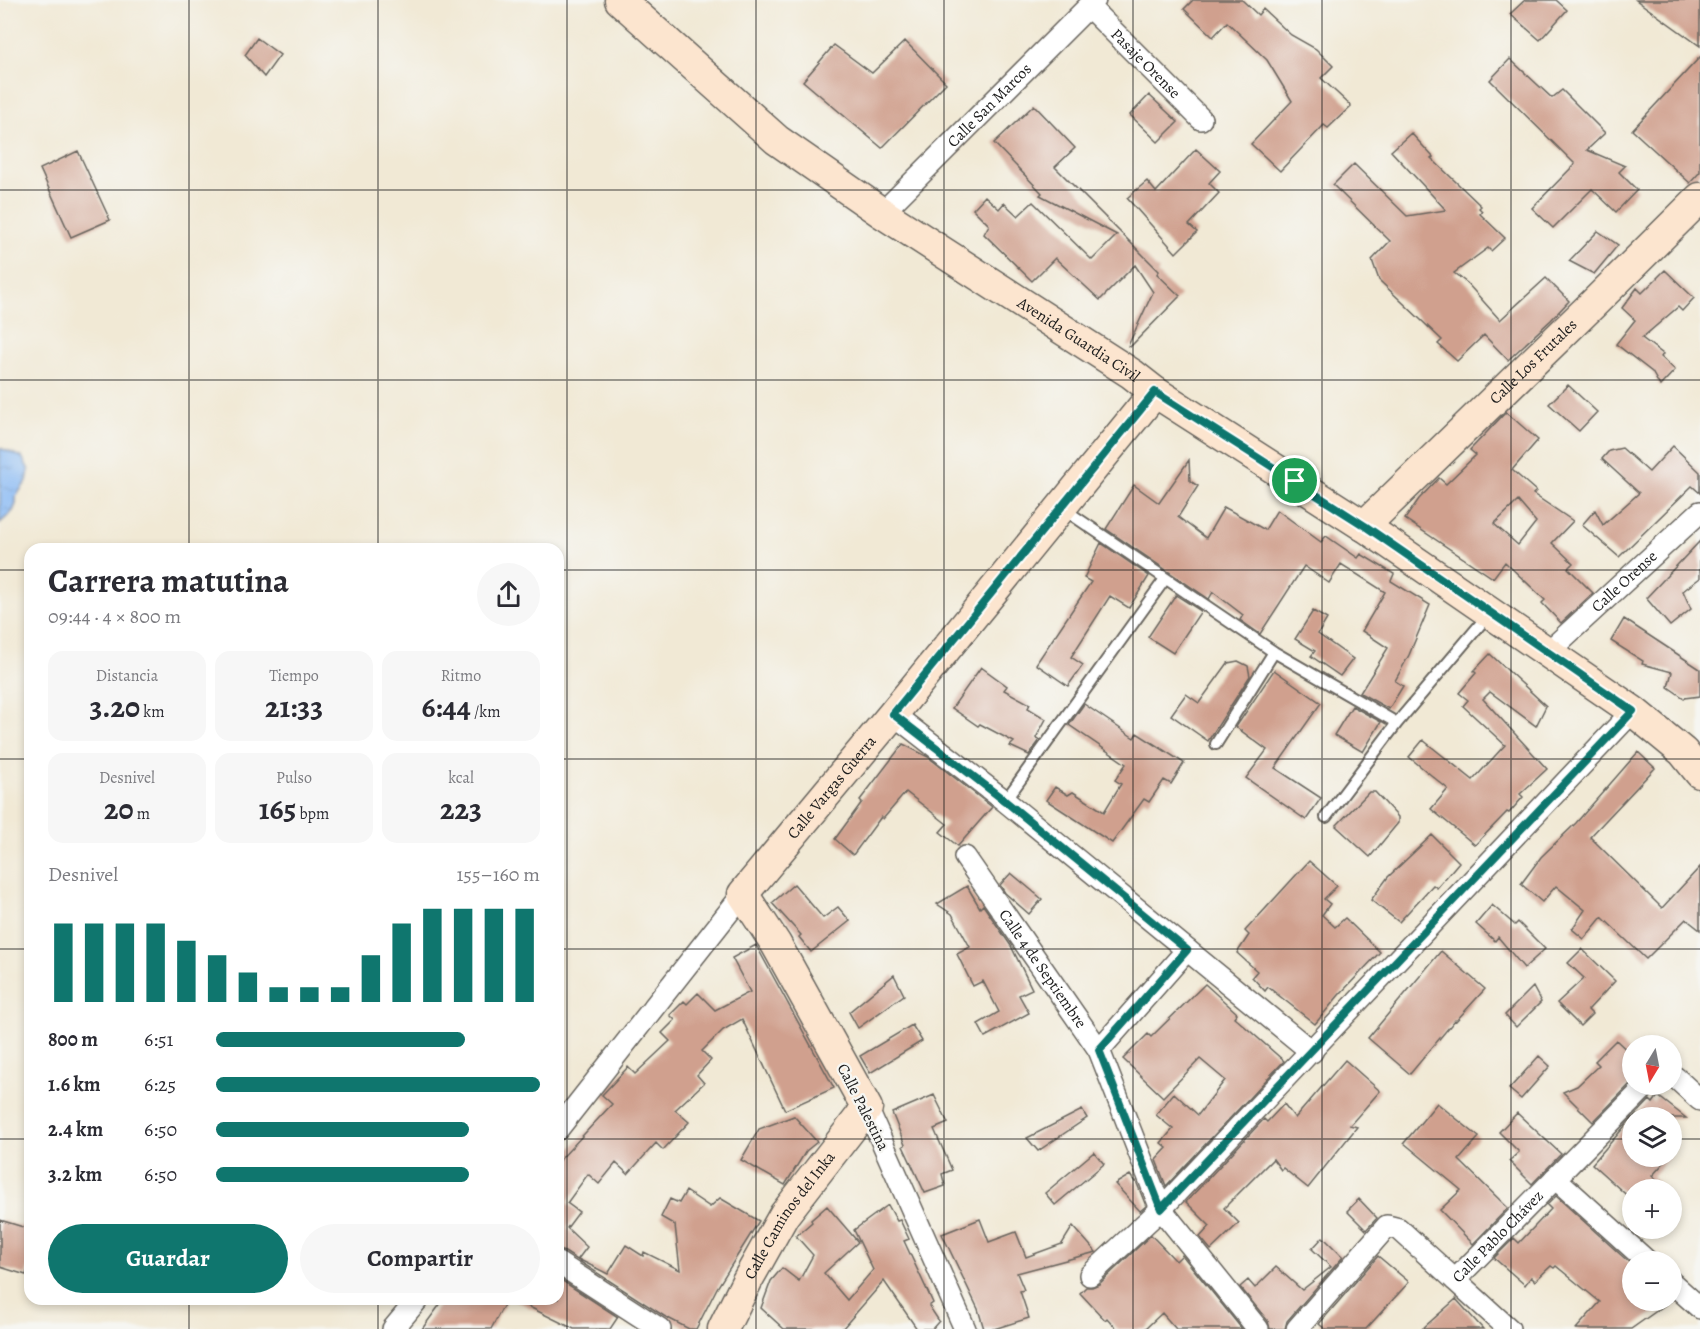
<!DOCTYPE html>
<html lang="es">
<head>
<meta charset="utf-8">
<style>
	body { margin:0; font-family:Alegreya,serif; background:#f7f7f7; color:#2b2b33; height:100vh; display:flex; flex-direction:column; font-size:22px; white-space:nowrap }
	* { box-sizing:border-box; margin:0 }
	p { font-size:20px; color:#7c7c81 }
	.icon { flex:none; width:33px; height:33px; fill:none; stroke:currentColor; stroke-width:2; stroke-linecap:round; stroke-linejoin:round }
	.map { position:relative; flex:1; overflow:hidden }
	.details { position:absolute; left:24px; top:543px; width:540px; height:762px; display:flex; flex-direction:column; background:#fff; border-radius:18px; box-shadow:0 3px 9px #0003 }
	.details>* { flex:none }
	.needle { width:39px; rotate:190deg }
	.fabs { position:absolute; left:1622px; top:1035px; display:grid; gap:12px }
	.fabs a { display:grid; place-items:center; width:60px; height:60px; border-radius:50%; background:#fff; box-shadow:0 3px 9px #0003; font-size:30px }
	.pin { position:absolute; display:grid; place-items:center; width:51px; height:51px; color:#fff; margin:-26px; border:3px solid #fff; border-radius:50%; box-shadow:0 2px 6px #0007 }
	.round { display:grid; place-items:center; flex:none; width:63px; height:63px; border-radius:32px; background:#f7f7f7 }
	.overview { display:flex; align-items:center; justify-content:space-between; height:102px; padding:0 24px }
	h1 { font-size:33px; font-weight:700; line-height:45px }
	.stats { display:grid; grid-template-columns:repeat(3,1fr); gap:9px; height:102px; padding:6px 24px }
	.stats div { display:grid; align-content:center; border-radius:15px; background:#f7f7f7; text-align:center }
	.stats b { font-size:30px; font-weight:700 }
	.stats small { font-size:16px; font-weight:400 }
	.stats p { font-size:16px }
	.chart { height:168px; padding:12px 24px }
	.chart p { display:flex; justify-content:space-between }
	.chart svg { width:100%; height:108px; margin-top:6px; stroke:#0f766e; stroke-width:6 }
	.cta { display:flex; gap:12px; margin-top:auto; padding:12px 24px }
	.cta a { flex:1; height:69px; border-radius:36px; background:#0f766e; color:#fff; font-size:24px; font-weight:700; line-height:69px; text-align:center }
	.cta a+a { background:#f7f7f7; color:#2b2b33 }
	ul { padding:0 24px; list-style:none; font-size:20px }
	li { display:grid; grid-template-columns:96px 72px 1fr; align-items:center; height:45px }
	li i { height:15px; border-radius:8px; background:#0f766e }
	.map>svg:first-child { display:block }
	.water { fill:url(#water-ripples); stroke:#526a88; stroke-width:1.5 }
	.building { fill:#d0a08e; fill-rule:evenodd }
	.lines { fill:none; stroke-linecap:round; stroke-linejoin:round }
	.lane-casing { stroke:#67645d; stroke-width:14 }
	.street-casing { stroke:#67645d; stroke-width:24 }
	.secondary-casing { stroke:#67645d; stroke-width:33 }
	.lane { stroke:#fff; stroke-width:10 }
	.street { stroke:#fff; stroke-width:21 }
	.secondary { stroke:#fce5cf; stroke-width:30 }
	.route-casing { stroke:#fff; stroke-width:12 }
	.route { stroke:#0f766e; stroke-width:8 }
	.grid { fill:none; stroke:#1c1c1c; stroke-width:1.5; stroke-opacity:0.55 }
	.labels { text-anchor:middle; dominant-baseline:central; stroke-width:4.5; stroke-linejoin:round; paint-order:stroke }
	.street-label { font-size:16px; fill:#1c1c1c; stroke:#f6f6f2 }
</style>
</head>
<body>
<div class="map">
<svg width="1700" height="1329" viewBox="0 0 1700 1329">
	<defs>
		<pattern id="water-ripples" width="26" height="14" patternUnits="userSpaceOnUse" patternTransform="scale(1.5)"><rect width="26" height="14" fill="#88b9f4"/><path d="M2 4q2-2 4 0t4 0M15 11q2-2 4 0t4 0" fill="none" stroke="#759ed1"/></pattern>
	</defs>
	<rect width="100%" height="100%" fill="#f6f6f2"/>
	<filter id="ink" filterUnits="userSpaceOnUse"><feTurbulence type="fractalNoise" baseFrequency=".0167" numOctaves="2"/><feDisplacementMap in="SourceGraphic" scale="12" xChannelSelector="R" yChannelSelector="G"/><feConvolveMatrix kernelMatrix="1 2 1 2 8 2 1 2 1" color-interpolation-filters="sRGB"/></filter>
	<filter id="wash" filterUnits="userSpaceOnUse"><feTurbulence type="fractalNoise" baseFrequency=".008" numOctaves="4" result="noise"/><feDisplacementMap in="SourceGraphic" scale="24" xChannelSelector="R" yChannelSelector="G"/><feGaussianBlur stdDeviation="1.35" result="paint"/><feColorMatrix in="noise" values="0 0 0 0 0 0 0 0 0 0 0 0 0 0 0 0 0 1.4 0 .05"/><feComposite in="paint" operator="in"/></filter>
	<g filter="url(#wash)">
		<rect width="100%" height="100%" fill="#f1e9d5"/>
		<!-- water -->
		<path class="water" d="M 0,448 L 22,457 L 29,470 L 27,481 L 16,496 L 16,504 L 13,511 L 0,523 Z"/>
		<g id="blocks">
			<!-- building -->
			<path class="building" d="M 1193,0 L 1242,0 L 1258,15 L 1263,9 L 1291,35 L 1316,49 L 1333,66 L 1321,78 L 1351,106 L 1328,128 L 1324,125 L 1280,171 L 1251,144 L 1292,101 L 1267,60 L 1227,22 L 1213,37 L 1184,9 Z
				M 1525,0 L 1556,0 L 1567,10 L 1540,40 L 1510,14 Z
				M 1636,0 L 1700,0 L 1700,46 Z
				M 257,38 L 280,55 L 264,77 L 245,55 Z
				M 905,41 L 946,83 L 882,148 L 803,81 L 834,45 L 872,73 Z
				M 1700,57 L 1700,172 L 1690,183 L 1632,130 Z
				M 1510,59 L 1552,98 L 1562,90 L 1605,133 L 1587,150 L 1625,166 L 1619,172 L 1637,190 L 1616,212 L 1592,189 L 1553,228 L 1532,208 L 1575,164 L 1490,80 Z
				M 1149,95 L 1178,122 L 1158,142 L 1130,115 Z
				M 1034,105 L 1075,148 L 1055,167 L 1159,271 L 1157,274 L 1180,296 L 1130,347 L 1128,346 L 1153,292 L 1135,265 L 1100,300 L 1055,258 L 1032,281 L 984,234 L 989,225 L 973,209 L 985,196 L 999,209 L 1004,203 L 1018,216 L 1033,202 L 1092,260 L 1117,235 L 1040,195 L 1042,193 L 994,143 Z
				M 1411,133 L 1433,157 L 1431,158 L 1481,206 L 1479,208 L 1482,211 L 1480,214 L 1505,238 L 1491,251 L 1488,248 L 1454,273 L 1467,283 L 1500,320 L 1546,278 L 1569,301 L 1551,320 L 1508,360 L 1484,335 L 1457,361 L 1438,344 L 1442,340 L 1379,280 L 1372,260 L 1390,241 L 1333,185 L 1354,164 L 1407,216 L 1446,210 L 1391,151 Z
				M 1196,149 L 1220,171 L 1209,183 L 1219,193 L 1189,225 L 1197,232 L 1176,253 L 1127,198 L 1147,181 L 1156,192 Z
				M 78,151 L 110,220 L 71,237 L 40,169 Z
				M 1598,231 L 1618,245 L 1594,274 L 1569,261 Z
				M 1665,270 L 1694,298 L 1682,311 L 1678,307 L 1642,338 L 1663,354 L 1661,357 L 1675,370 L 1660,386 L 1652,372 L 1616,344 L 1635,320 L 1622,308 L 1637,288 L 1642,293 Z
				M 1568,385 L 1597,412 L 1579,431 L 1549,404 Z
				M 1506,412 L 1538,440 L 1512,470 L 1536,491 L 1533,494 L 1573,521 L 1552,543 L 1573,563 L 1568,568 L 1593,593 L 1561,623 L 1542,603 L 1545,600 L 1505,562 L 1493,578 L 1405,519 L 1419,499 L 1439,478 L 1446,484 L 1476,455 L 1470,450 ZM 1518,501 L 1536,522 L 1518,545 L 1494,524 Z
				M 1673,446 L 1700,472 L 1700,493 L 1692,486 L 1619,557 L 1582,525 L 1595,510 L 1603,525 L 1639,493 L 1602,459 L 1609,451 L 1622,448 L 1649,472 Z
				M 1189,460 L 1190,481 L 1198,486 L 1178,517 L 1206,538 L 1224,507 L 1265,530 L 1277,510 L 1321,542 L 1326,536 L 1358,558 L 1361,554 L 1394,574 L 1391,581 L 1430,605 L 1409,655 L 1395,681 L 1403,686 L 1389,709 L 1360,693 L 1388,648 L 1362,631 L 1385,592 L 1341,564 L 1329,583 L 1304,566 L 1260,634 L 1240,620 L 1243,615 L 1213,592 L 1209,599 L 1106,529 L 1134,485 L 1159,503 Z
				M 1700,541 L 1700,578 L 1683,591 L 1691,609 L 1670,626 L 1646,598 Z
				M 1101,543 L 1149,576 L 1129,608 L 1110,596 L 1071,657 L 1083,665 L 1068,686 L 1036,664 L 1091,582 L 1084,578 Z
				M 1176,595 L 1201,611 L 1173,653 L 1148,637 Z
				M 1313,611 L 1327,619 L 1318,634 L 1353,659 L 1340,676 L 1311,656 L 1315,651 L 1295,639 Z
				M 1624,619 L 1700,669 L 1700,696 L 1684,698 L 1668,687 L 1672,672 L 1642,664 L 1643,661 L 1611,641 Z
				M 1490,654 L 1546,706 L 1536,726 L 1490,692 L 1483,699 L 1547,769 L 1520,794 L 1523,797 L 1509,813 L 1507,812 L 1475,845 L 1431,809 L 1448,789 L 1409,757 L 1423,740 L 1473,780 L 1505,745 L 1463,706 L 1468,700 L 1459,693 L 1476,673 L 1474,671 Z
				M 1238,661 L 1248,666 L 1250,676 L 1208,741 L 1171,715 L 1186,694 L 1199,703 L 1228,663 Z
				M 981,667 L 1007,686 L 1004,690 L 1030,704 L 1028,708 L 1046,719 L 1036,738 L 1040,740 L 1029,755 L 1010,746 L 1014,742 L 980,724 L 978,726 L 952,708 Z
				M 1274,670 L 1321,703 L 1275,768 L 1321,798 L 1306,820 L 1246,778 L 1267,750 L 1236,727 Z
				M 1084,704 L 1134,738 L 1137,733 L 1184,763 L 1171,784 L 1164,780 L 1149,802 L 1144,799 L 1112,843 L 1046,800 L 1055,787 L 1068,795 L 1073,792 L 1104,812 L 1121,784 L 1115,780 L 1126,764 L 1069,725 Z
				M 1352,706 L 1381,722 L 1363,752 L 1334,735 Z
				M 903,744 L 928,757 L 992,807 L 958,846 L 940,832 L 947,824 L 906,792 L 883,819 L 881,817 L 853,855 L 835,839 L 862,802 L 860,800 Z
				M 1638,752 L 1655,768 L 1590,837 L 1662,908 L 1700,867 L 1700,930 L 1686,919 L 1646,959 L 1602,917 L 1584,939 L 1572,929 L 1585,910 L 1556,886 L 1542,902 L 1521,884 L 1541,857 L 1576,823 Z
				M 1369,792 L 1375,792 L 1398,817 L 1398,823 L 1370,857 L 1336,826 Z
				M 1432,835 L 1459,862 L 1437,888 L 1433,885 L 1399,922 L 1371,900 L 1388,877 Z
				M 1309,861 L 1337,886 L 1324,899 L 1330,904 L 1322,915 L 1335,927 L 1345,918 L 1380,952 L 1339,995 L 1315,1024 L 1268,987 L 1265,991 L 1252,977 L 1257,971 L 1237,953 L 1249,935 L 1245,931 Z
				M 1011,873 L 1042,899 L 1029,914 L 1005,893 L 1000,885 Z
				M 794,884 L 823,918 L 838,907 L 850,921 L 811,952 L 799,937 L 801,935 L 772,903 Z
				M 967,886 L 980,908 L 983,905 L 1011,946 L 1032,989 L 1019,995 L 1029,1013 L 985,1037 L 978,1024 L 999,1012 L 983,981 L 973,986 L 957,954 L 970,947 L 952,914 L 937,904 Z
				M 1492,905 L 1515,925 L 1518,922 L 1545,949 L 1524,968 L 1498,937 L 1495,941 L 1476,924 Z
				M 756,945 L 834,1088 L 785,1110 L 742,1019 L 723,1030 L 702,1051 L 711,1060 L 697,1075 L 704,1083 L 675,1110 L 689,1122 L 663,1150 L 656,1143 L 628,1174 L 616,1163 L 599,1184 L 588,1174 L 567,1203 L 579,1212 L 567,1228 L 587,1247 L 578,1259 L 608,1274 L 626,1245 L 643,1256 L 644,1252 L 680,1270 L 675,1225 L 661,1217 L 670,1199 L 679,1203 L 686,1191 L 710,1207 L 720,1198 L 759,1221 L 717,1288 L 696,1329 L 689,1329 L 664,1316 L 565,1252 L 558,1250 L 558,1162 L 612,1104 L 602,1095 L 628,1067 L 635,1074 L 670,1041 L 662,1033 L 675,1020 L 670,1015 L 684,1001 L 687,1004 L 698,993 L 715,1010 L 750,992 L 732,958 Z
				M 1582,949 L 1615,981 L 1588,1010 L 1592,1014 L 1580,1026 L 1557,1003 L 1584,978 L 1568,963 Z
				M 1441,951 L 1485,989 L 1456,1021 L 1455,1020 L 1410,1074 L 1368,1038 Z
				M 894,975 L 904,995 L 858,1028 L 849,1012 Z
				M 1205,984 L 1237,1013 L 1234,1017 L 1284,1061 L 1166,1186 L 1156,1160 L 1167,1148 L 1161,1143 L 1173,1129 L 1156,1115 L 1174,1093 L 1198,1115 L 1225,1080 L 1200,1059 L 1163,1097 L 1123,1059 L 1148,1034 L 1151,1037 Z
				M 1533,987 L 1541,1002 L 1516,1027 L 1505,1015 Z
				M 912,1025 L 922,1041 L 870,1073 L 860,1056 Z
				M 1616,1040 L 1632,1055 L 1632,1082 L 1593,1122 L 1563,1092 L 1577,1086 L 1599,1065 L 1595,1061 Z
				M 1539,1056 L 1550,1066 L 1521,1099 L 1509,1089 Z
				M 1345,1060 L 1380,1091 L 1350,1125 L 1357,1127 L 1308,1188 L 1283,1168 L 1281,1170 L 1273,1159 L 1224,1208 L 1239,1223 L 1211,1250 L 1200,1237 L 1210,1226 L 1186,1202 L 1264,1119 L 1267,1122 L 1284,1104 L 1295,1118 Z
				M 934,1095 L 948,1123 L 934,1129 L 952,1170 L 942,1174 L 945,1186 L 925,1193 L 903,1146 L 905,1145 L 892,1113 Z
				M 1658,1096 L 1686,1118 L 1633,1118 L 1650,1100 L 1653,1103 Z
				M 1437,1103 L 1479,1137 L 1459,1160 L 1508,1208 L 1473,1244 L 1440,1210 L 1461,1190 L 1404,1143 Z
				M 1082,1110 L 1087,1118 L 1038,1151 L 1027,1138 Z
				M 1517,1113 L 1561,1154 L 1532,1184 L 1509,1161 L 1519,1152 L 1499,1132 Z
				M 794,1116 L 817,1142 L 806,1151 L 785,1185 L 741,1160 L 759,1129 Z
				M 1632,1118 L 1632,1156 L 1670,1156 L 1652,1176 L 1666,1190 L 1632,1190 L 1632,1200 L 1592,1164 Z
				M 1094,1152 L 1104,1164 L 1055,1205 L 1045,1193 Z
				M 1130,1175 L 1135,1182 L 1136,1181 L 1146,1206 L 1140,1211 L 1115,1184 Z
				M 1556,1196 L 1632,1265 L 1632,1300 L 1672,1300 L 1631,1329 L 1576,1329 L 1600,1302 L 1556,1266 L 1554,1268 L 1551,1266 L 1535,1281 L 1531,1277 L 1525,1285 L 1494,1258 L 1514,1238 L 1519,1243 L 1551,1209 L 1547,1205 Z
				M 1359,1199 L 1377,1218 L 1366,1230 L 1347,1211 Z
				M 888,1205 L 897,1221 L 900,1220 L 909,1239 L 904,1241 L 933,1303 L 929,1306 L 939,1321 L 932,1329 L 917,1329 L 884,1281 L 842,1329 L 784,1329 L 761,1308 L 771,1281 L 782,1268 L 799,1281 L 813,1255 L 796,1236 L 812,1222 L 811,1220 L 827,1206 L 858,1242 L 824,1273 L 847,1300 L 873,1270 L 854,1230 Z
				M 980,1219 L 989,1242 L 1016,1232 L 1026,1257 L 1062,1244 L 1073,1226 L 1096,1252 L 1017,1273 L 1024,1290 L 1020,1291 L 1029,1318 L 994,1329 L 984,1329 L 978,1309 L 942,1234 Z
				M 0,1220 L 30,1229 L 30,1264 L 26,1275 L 0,1267 Z
				M 1151,1235 L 1176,1261 L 1182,1255 L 1242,1329 L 1176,1329 L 1162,1313 L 1145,1329 L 1117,1329 L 1107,1318 L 1105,1320 L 1080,1293 L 1086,1287 L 1092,1287 L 1099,1284 Z
				M 1323,1237 L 1343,1257 L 1287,1321 L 1285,1329 L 1270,1329 L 1268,1321 L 1240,1287 L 1248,1280 L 1255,1288 L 1276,1267 L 1302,1290 L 1331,1267 L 1312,1249 Z
				M 1378,1256 L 1409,1282 L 1366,1329 L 1325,1329 L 1319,1324 Z
				M 558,1278 L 618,1317 L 610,1329 L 574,1329 L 513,1299 L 558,1299 Z
				M 444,1299 L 507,1299 L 491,1329 L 422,1329 Z
				M 1456,1299 L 1483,1329 L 1422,1329 Z"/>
		</g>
	</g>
	<g filter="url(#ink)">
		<use href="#blocks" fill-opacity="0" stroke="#67645d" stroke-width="1.5"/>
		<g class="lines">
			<defs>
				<path id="lane" d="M 1062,508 L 1274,652 L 1397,723
					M 1216,744 L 1274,652
					M 1005,801 L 1165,579
					M 1326,817 L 1397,723 L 1489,614"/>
				<g id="street">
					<path id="s1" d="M 1089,7 L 1201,119"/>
					<path id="s2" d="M 882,213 L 1095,0"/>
					<path id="s3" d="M 1548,652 L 1700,512"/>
					<path d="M 893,714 L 1005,801 L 1312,1052"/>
					<path id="s4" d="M 965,857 L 1099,1050 L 1161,1209 L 1258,1329"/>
					<path d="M 1099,1050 L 1187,950"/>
					<path d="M 1671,1076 L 1676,1078 L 1700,1100"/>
					<path d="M 867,1108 L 965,1329"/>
					<path d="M 558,1129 L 743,894"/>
					<path d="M 1555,1178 L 1648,1262"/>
					<path d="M 558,1263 L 660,1329"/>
					<path d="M 1090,1275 L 1161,1209 L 1633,711"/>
					<path d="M 1455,1280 L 1509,1329"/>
					<path d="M 1671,1282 L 1700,1308"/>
					<path d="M 393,1329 L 418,1299"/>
					<path id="s5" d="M 1297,1329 L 1387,1226 L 1399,1229 L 1455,1280 L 1648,1084"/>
				</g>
				<g id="secondary">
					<path id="s6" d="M 620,0 L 777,140 L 882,213 L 1132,374 L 1155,392 L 1364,526 L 1633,711 L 1683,752 L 1700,773"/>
					<path id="s7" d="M 1364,526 L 1594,303 L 1700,198"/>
					<path id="s8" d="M 723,1329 L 747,1281 L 784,1215 L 867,1108 L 776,944 L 743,894 L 893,714 L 1155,392"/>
				</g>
			</defs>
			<!-- lane casing -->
			<use href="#lane" class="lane-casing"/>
			<!-- street casing -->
			<use href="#street" class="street-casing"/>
			<!-- secondary casing -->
			<use href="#secondary" class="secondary-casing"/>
			<!-- lane -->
			<use href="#lane" class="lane"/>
			<!-- street -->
			<use href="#street" class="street"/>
			<!-- secondary -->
			<use href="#secondary" class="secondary"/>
		</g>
	</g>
	<g class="lines" filter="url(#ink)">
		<defs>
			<path id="route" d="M 1155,392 L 1365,526 L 1633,711 L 1161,1209 L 1099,1050 L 1187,950 L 1005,801 L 893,714 Z"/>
		</defs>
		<!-- route casing -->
		<use href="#route" class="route-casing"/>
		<!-- route -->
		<use href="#route" class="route"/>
	</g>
	<!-- grid -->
	<path class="grid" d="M 189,0 L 189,549M 378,0 L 378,549M 567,0 L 567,1329M 756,0 L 756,1329M 944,0 L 944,1329M 1133,0 L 1133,1329M 1322,0 L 1322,1329M 1511,0 L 1511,1329M 0,190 L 1700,190M 0,380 L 1700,380M 0,570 L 30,570M 558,570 L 1700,570M 0,759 L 30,759M 558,759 L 1700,759M 0,949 L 30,949M 558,949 L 1700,949M 0,1139 L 30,1139M 558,1139 L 1632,1139M 1671,1139 L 1700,1139M 189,1299 L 189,1329M 378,1299 L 378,1329"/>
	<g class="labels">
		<!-- street labels -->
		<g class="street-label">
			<text stroke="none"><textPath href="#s1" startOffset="80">Pasaje Orense</textPath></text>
			<text stroke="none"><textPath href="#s2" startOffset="152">Calle San Marcos</textPath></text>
			<text stroke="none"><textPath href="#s6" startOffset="572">Avenida Guardia Civil</textPath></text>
			<text stroke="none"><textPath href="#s7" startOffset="236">Calle Los Frutales</textPath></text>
			<text stroke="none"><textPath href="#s3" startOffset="104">Calle Orense</textPath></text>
			<text stroke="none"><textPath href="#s8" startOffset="651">Calle Vargas Guerra</textPath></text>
			<text stroke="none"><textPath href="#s4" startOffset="136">Calle 4 de Septiembre</textPath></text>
			<text transform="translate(863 1107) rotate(63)">Calle Palestina</text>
			<text stroke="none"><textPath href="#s8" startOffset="132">Calle Caminos del Inka</textPath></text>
			<text stroke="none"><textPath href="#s5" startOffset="286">Calle Pablo Chávez</textPath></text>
		</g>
	</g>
</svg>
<div class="fabs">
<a><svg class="needle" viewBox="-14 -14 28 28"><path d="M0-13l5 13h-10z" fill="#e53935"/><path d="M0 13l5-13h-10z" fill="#7c7c81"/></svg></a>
<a><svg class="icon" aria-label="layers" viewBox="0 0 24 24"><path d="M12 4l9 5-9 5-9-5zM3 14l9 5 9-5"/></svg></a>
<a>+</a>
<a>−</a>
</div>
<div class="pin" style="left:1295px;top:481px;background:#1e9e55"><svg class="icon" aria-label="arrive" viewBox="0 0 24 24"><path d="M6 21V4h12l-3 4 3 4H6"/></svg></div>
<section class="details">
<div class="overview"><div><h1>Carrera matutina</h1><p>09:44 · 4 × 800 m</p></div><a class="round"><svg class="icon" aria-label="share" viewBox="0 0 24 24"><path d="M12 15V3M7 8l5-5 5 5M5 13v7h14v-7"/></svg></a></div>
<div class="stats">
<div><p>Distancia</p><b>3.20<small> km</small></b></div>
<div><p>Tiempo</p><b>21:33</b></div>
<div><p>Ritmo</p><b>6:44<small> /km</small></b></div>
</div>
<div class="stats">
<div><p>Desnivel</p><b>20<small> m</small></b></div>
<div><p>Pulso</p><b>165<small> bpm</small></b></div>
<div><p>kcal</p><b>223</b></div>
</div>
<div class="chart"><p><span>Desnivel</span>155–160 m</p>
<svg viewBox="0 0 160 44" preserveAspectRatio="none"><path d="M5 44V12M15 44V12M25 44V12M35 44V12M45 44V19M55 44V25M65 44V32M75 44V38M85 44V38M95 44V38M105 44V25M115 44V12M125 44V6M135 44V6M145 44V6M155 44V6"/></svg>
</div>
<ul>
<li><b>800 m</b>6:51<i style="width:77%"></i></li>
<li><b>1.6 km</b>6:25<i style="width:100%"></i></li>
<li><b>2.4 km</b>6:50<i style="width:78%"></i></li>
<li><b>3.2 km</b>6:50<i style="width:78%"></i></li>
</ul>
<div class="cta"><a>Guardar</a><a>Compartir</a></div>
</section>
</div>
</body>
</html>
